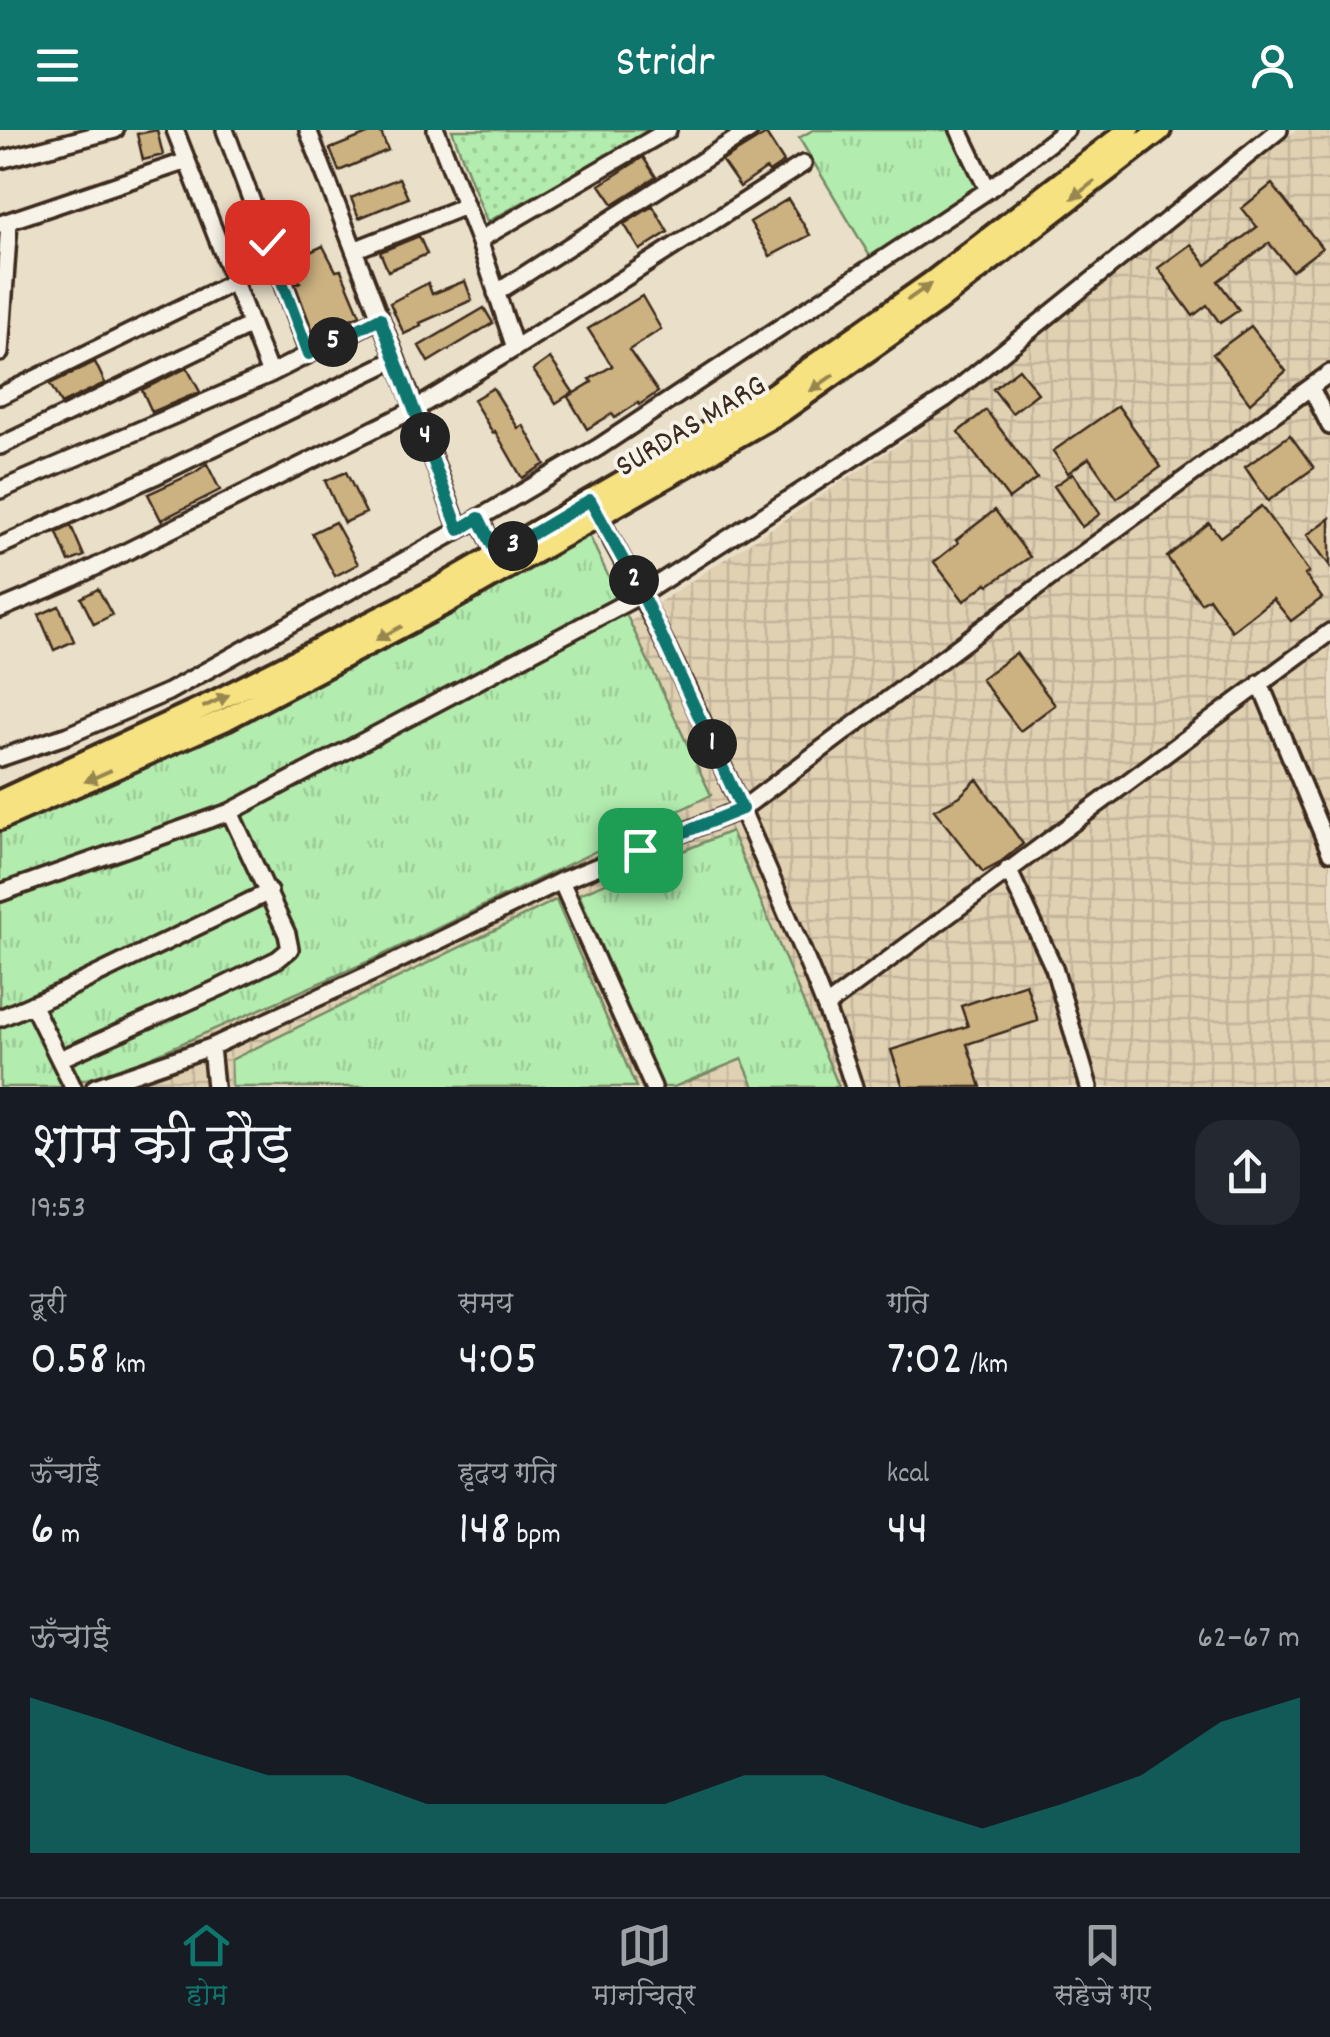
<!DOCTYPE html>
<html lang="hi">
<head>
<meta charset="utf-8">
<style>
	body { margin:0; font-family:Dekko,"Playpen Sans Deva",sans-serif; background:#242831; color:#f1f3f6; height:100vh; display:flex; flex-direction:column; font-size:38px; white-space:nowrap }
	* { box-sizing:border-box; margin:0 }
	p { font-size:32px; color:#9ea1a6 }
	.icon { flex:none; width:55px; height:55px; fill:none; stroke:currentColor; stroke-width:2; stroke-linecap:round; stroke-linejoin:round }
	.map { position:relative; height:957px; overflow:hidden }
	.sheet { display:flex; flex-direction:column; background:#171b24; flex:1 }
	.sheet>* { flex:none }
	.pin { position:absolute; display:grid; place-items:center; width:85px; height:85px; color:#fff; margin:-42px; border-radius:20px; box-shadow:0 5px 15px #0006 }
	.km { position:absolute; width:50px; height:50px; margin:-25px; border-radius:50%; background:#222; color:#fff; font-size:28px; line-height:50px; text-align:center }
	.round { display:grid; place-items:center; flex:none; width:105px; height:105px; border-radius:30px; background:#242831 }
	.head { display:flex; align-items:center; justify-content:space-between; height:170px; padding:0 30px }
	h1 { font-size:55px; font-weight:600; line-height:75px }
	.metrics { display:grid; grid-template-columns:repeat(3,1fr); gap:15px; height:170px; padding:10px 30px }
	.metrics div { display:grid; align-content:center }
	.metrics b { font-size:50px; font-weight:600 }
	.metrics small { font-size:28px; font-weight:400 }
	.metrics p { font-size:28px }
	.chart { height:280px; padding:20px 30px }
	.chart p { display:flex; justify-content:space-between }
	.chart svg { width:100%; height:180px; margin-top:10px; fill:#0f766e; opacity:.7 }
	header { display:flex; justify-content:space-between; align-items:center; height:130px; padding:0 30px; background:#0f766e; color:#fff; font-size:45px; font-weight:600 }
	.dock { display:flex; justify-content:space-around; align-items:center; height:140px; border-top:2px solid #363941; background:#171b24; font-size:28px; color:#9ea1a6 }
	.dock a { display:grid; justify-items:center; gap:5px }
	.dock .active { color:#0f766e }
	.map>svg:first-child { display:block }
	.industrial { fill:url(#industrial-grid) }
	.grass { fill:url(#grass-tufts); stroke:#778b66; stroke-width:2.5 }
	.park { fill:url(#park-dots); stroke:#778b66; stroke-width:2.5 }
	.building { fill:#ccb181; stroke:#3b2a1e; stroke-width:2.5 }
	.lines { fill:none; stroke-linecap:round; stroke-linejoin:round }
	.minor-casing { stroke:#3b2a1e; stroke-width:22 }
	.major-casing { stroke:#3b2a1e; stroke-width:28 }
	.minor { stroke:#f7f3e8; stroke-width:15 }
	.major { stroke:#f6e281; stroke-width:20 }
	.oneway { fill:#988650 }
	.route-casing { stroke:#fff; stroke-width:20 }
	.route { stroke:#0f766e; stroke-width:12 }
	.labels { text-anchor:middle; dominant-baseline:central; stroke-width:8; stroke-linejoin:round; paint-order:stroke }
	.street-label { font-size:32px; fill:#3b2a1e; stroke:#f7f3e8 }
</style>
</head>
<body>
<header><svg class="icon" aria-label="menu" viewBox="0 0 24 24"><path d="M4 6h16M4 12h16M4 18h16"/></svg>Stridr<svg class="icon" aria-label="person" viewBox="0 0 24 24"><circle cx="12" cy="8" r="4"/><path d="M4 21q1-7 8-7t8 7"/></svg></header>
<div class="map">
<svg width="1330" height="957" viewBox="0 0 1330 957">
	<defs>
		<pattern id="industrial-grid" width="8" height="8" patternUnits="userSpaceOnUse" patternTransform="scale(2.5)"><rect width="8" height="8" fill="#e1d1b3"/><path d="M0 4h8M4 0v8" fill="none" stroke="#c2b49a"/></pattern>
		<pattern id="grass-tufts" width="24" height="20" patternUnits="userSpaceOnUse" patternTransform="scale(2.5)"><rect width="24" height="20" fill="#b3ecaf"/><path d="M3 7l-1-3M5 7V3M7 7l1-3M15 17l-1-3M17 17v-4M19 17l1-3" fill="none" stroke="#9bcb96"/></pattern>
		<pattern id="park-dots" width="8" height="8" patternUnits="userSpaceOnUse" patternTransform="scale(2.5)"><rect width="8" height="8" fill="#b3ecaf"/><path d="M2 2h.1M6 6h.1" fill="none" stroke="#9bcb96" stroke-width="1.8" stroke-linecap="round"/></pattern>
	</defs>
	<rect width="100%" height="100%" fill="#eadfc9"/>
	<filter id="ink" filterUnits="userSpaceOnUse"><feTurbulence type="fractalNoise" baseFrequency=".01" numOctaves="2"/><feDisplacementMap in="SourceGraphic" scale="20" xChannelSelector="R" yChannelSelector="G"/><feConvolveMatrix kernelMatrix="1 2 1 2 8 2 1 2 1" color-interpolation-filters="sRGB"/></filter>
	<g filter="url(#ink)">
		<!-- industrial -->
		<path class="industrial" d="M 1296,0 L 1330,0 L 1330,957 L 0,957 L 611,504 L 916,303 Z"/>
		<!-- grass -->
		<path class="grass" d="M 813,0 L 948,0 L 984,61 L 871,128 L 799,8 Z
			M 589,405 L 711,665 L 374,829 L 135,934 L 60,957 L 0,957 L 0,685 L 196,609 Z
			M 731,701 L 839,957 L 754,957 L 742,929 L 674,957 L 660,957 L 579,764 Z
			M 556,770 L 636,957 L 232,957 L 231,930 Z"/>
		<!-- park -->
		<path class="park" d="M 452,0 L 649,0 L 650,2 L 487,92 Z"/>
		<!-- building -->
		<path class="building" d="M 157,0 L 163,25 L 143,30 L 137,4 Z
			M 377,0 L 380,0 L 388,20 L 339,41 L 330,19 Z
			M 766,4 L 784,32 L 769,42 L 766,39 L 740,57 L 722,31 Z
			M 643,27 L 656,47 L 613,74 L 600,55 Z
			M 399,48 L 408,68 L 359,88 L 351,68 Z
			M 1272,54 L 1322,118 L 1292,141 L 1269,113 L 1218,151 L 1239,180 L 1220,193 L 1207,175 L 1193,186 L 1158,138 L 1191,114 L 1206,135 L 1257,97 L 1242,78 Z
			M 788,69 L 810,105 L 770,126 L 750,92 Z
			M 653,76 L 668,102 L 640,120 L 624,94 Z
			M 419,106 L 427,124 L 388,141 L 380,122 Z
			M 323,116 L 336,141 L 341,140 L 360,185 L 314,205 L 295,154 L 300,152 L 290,131 Z
			M 465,151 L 472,170 L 420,193 L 421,196 L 404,204 L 390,173 L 428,153 L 432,164 Z
			M 642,166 L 661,199 L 629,220 L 658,262 L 639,275 L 638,273 L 615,288 L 612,284 L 587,299 L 568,267 L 592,252 L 590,249 L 612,236 L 588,199 Z
			M 484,178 L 493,193 L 428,232 L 419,216 Z
			M 1251,196 L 1286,241 L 1250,273 L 1213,224 Z
			M 550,228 L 573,262 L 556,273 L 533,240 Z
			M 95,232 L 105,253 L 61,274 L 50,254 Z
			M 187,238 L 200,262 L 152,282 L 142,260 Z
			M 1019,239 L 1038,263 L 1012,283 L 993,259 Z
			M 493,258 L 518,298 L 523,295 L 545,334 L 522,348 L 495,301 L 493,303 L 473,270 Z
			M 1118,276 L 1161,337 L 1117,368 L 1089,328 L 1068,343 L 1053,321 Z
			M 986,280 L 1037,348 L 1009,369 L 958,302 Z
			M 1290,305 L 1314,338 L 1268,371 L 1245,337 Z
			M 207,334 L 220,360 L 161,390 L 148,364 L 194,343 Z
			M 346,342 L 366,383 L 344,393 L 325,351 Z
			M 1073,343 L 1100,384 L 1082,397 L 1054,356 Z
			M 1261,376 L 1309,442 L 1305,445 L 1322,468 L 1291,491 L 1273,469 L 1232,501 L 1209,468 L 1201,473 L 1167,427 L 1209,393 L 1220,407 Z
			M 995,380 L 1030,427 L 989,455 L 987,453 L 964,471 L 934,432 L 958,413 L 956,410 Z
			M 1330,388 L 1330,436 L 1307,405 Z
			M 335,392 L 358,434 L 335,446 L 312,403 Z
			M 71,396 L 84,426 L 69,432 L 57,403 Z
			M 98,459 L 112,485 L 94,494 L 81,468 Z
			M 59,476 L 74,511 L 54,520 L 39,485 Z
			M 1016,523 L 1055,575 L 1020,601 L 981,549 Z
			M 977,649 L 1023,714 L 998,734 L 983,742 L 934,680 L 960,666 Z
			M 1026,854 L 1038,891 L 967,914 L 981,957 L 903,957 L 891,920 L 968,896 L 961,876 Z"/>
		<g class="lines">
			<defs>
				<path id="minor" d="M 175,0 L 270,244
					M 225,0 L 309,224
					M 308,0 L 415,279 L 459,400
					M 436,0 L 479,110 L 515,218
					M 959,0 L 988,60
					M 0,30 L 115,0
					M 0,94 L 187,31
					M 479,110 L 668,0
					M 354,120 L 465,76
					M 496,163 L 750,0
					M 0,223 L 9,92
					M 1311,258 L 1330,296
					M 0,266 L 234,152
					M 0,316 L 251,195
					M 0,360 L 270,244 L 380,188
					M 599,387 C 662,500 716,619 767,738 C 798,810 830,882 854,957
					M 479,388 L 497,425
					M 0,416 L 155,346 L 396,229
					M 0,479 L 69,450 L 415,279 L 515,218 L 803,34
					M 1260,553 L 1330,722
					M 0,628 L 68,605 L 168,562 L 459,400 L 599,317 L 988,60 L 1066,0
					M 1008,739 L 1054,838 L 1089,957
					M 561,751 L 653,957
					M 0,763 L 230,682 L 642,464 L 946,268 L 1279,0
					M 32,874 L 73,957
					M 826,876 L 1330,502
					M 0,888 L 59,863 L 269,762
					M 211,917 L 215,957
					M 60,929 L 221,857 L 278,829 L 290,819 L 287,804 L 230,682
					M 95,957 L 211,917 L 391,834 L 561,751 L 742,679 L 1051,447 L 1330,243"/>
				<path id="major" d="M 0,671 L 214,572 L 437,459 L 772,265 L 931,153 L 1129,0
					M 0,689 L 226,589 L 444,474 L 782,281 L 938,171 L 1160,0"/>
			</defs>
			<!-- minor casing -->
			<use href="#minor" class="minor-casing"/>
			<!-- major casing -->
			<use href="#major" class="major-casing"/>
			<!-- minor -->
			<use href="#minor" class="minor"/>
			<!-- major -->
			<use href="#major" class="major"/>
		</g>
		<!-- one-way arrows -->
		<defs><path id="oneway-solid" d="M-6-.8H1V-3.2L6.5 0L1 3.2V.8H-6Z" transform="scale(2.5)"/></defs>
		<g class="oneway">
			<use href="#oneway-solid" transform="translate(1083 60) rotate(142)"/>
			<use href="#oneway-solid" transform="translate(919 162) rotate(-35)"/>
			<use href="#oneway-solid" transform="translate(822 253) rotate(145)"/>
			<use href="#oneway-solid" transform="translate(389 503) rotate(152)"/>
			<use href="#oneway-solid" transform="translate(216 571) rotate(-26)"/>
			<use href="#oneway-solid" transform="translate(98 646) rotate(156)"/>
		</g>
	</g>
	<g class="lines" filter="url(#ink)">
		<defs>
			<path id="route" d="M 267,112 L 309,224 L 380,188 L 459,400 L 479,388 L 497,425 L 590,370 L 642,464 L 742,679 L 640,720"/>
		</defs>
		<!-- route casing -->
		<use href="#route" class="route-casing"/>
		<!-- route -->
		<use href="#route" class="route"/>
	</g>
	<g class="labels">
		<!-- street labels -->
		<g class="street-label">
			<text transform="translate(692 298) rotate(-31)">SURDAS MARG</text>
		</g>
	</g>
</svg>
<div class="pin" style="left:640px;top:720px;background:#1e9e55"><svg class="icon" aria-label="arrive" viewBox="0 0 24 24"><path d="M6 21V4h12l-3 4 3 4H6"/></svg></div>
<div class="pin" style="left:267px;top:112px;background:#d93025"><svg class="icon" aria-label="check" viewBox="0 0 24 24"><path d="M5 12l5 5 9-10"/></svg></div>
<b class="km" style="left:712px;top:614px">1</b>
<b class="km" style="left:634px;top:450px">2</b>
<b class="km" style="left:513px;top:416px">3</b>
<b class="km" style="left:425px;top:307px">4</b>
<b class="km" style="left:333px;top:212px">5</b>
</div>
<section class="sheet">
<div class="head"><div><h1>शाम की दौड़</h1><p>19:53</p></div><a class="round"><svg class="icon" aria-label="share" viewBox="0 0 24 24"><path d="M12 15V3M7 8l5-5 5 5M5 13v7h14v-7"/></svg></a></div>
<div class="metrics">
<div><p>दूरी</p><b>0.58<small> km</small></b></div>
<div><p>समय</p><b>4:05</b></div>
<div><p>गति</p><b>7:02<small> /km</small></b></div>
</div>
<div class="metrics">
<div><p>ऊँचाई</p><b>6<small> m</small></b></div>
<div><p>हृदय गति</p><b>148<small> bpm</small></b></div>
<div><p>kcal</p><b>44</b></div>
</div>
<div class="chart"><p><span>ऊँचाई</span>62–67 m</p>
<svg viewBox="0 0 160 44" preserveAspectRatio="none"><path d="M0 44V6L10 12L20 19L30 25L40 25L50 32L60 32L70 32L80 32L90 25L100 25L110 32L120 38L130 32L140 25L150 12L160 6V44z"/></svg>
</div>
</section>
<nav class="dock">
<a class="active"><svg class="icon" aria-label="home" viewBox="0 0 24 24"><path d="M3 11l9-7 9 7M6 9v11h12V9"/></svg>होम</a>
<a><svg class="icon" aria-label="map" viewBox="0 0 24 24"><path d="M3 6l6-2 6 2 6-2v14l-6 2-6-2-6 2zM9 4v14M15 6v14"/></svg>मानचित्र</a>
<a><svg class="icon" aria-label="saved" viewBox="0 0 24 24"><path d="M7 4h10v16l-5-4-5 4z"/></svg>सहेजे गए</a>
</nav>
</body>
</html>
